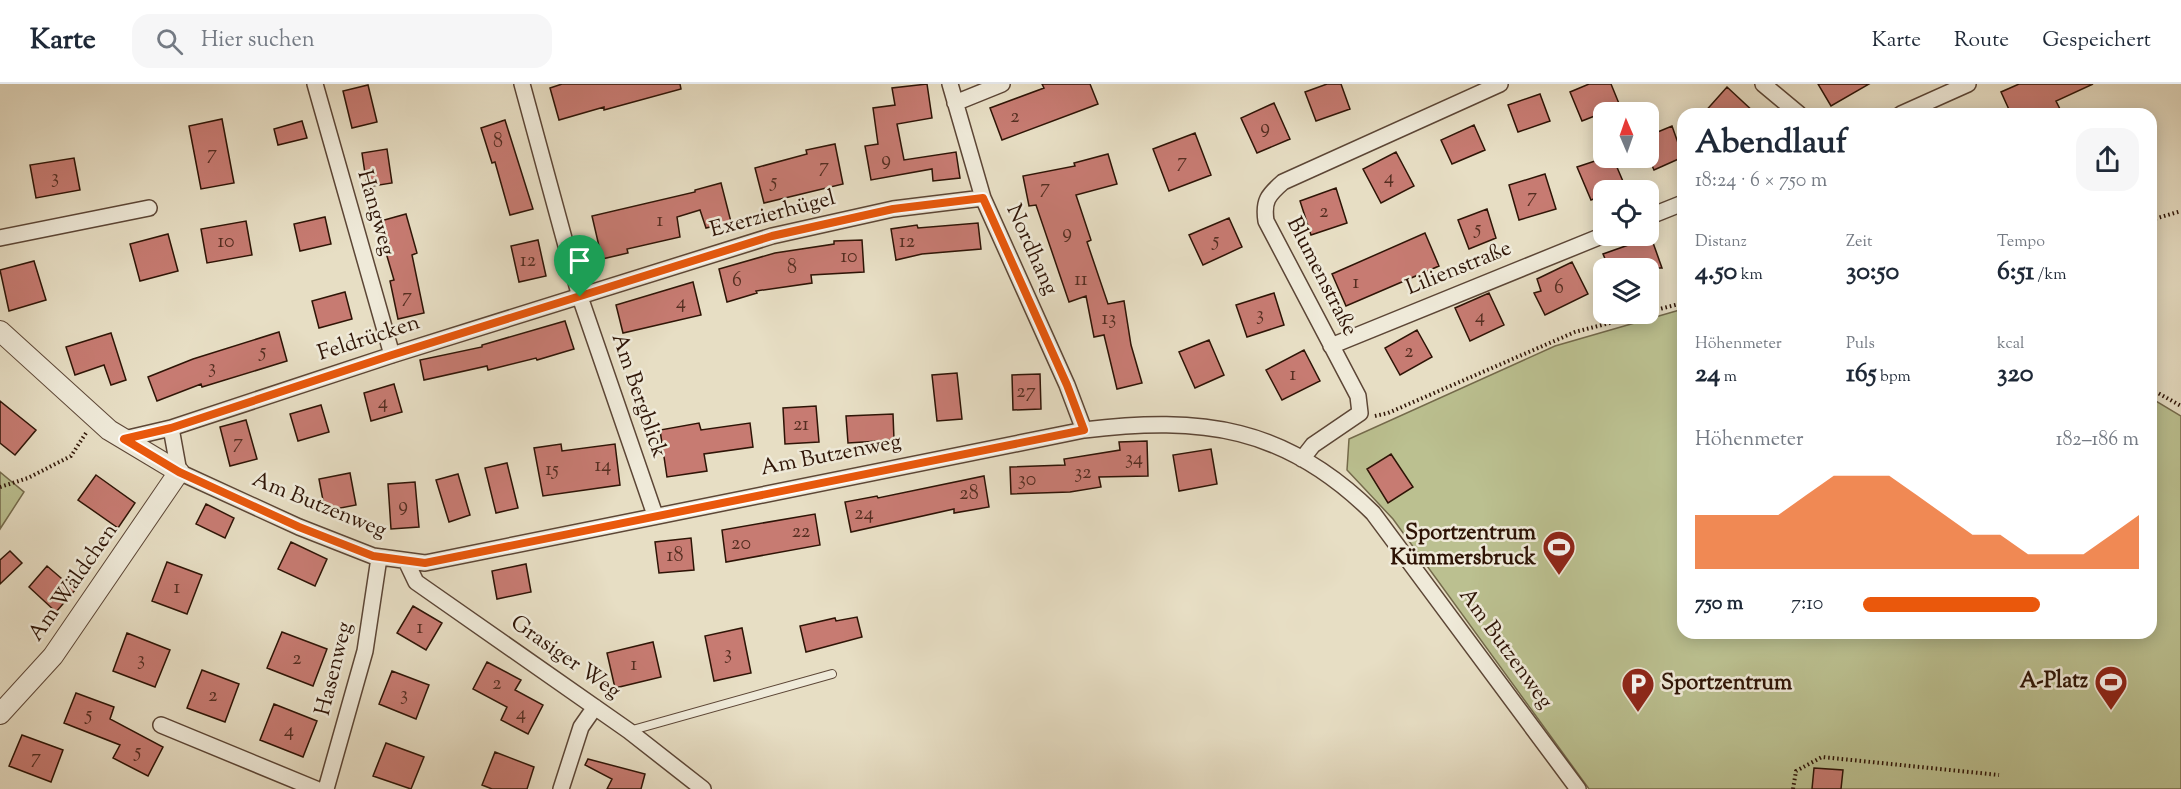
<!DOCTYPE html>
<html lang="de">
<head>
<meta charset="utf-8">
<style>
	body { margin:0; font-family:"Sorts Mill Goudy",serif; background:#f6f6f7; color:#1f2937; height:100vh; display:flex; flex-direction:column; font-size:22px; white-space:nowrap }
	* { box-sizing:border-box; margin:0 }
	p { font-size:20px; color:#747a83 }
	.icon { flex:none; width:33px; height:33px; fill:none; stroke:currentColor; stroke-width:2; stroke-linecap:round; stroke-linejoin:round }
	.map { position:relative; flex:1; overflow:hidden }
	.drawer { position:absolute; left:1677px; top:24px; width:480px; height:531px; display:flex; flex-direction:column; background:#fff; border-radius:18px; box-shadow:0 3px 15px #0003 }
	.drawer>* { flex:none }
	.needle { width:39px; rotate:358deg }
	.tools { position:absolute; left:1593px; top:18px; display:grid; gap:12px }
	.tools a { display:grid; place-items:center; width:66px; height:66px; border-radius:12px; background:#fff; box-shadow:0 3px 15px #0003; font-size:30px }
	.pin { position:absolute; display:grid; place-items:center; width:51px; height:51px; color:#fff; margin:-62px -26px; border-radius:50% 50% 50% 0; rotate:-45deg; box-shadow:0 0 6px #0007 }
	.pin .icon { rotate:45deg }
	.round { display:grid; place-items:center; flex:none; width:63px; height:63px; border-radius:18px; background:#f6f6f7 }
	.headline { display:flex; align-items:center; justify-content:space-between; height:102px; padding:0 18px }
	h1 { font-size:33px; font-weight:700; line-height:45px }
	.figures { display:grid; grid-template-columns:repeat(3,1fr); gap:9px; height:102px; padding:6px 18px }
	.figures div { display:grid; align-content:center }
	.figures b { font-size:26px; font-weight:700 }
	.figures small { font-size:16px; font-weight:400 }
	.figures p { font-size:16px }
	.chart { height:168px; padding:12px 18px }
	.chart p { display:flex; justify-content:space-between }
	.chart svg { width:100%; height:108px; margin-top:6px; fill:#ea580c; opacity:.7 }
	ul { padding:0 18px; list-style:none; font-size:20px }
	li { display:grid; grid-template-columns:96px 72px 1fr; align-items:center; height:45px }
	li i { height:15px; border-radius:8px; background:#ea580c }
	header { display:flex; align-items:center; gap:36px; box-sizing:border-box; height:84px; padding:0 30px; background:#fff; border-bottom:2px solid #e0e1e3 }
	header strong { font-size:28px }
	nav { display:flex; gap:33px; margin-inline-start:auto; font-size:21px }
	.search { width:420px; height:54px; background:#f6f6f7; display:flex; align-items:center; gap:15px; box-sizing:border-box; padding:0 21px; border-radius:18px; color:#747a83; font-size:22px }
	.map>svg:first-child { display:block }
	.green { fill:#bbc090; stroke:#746a4b; stroke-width:1.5 }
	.building { fill:#c77b72; stroke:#2e1406; stroke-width:1.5 }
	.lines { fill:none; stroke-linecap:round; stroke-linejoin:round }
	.service-casing { stroke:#5c4636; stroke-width:10 }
	.minor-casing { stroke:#5c4636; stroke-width:18 }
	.tertiary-casing { stroke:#5c4636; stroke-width:22 }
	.path { stroke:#2e1406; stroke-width:4; stroke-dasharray:1.5 3; stroke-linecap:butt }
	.service { stroke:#efead9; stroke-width:8 }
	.minor { stroke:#efead9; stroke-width:15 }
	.tertiary { stroke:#efead9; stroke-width:20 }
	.route-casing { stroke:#fff; stroke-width:12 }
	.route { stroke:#ea580c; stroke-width:8 }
	.labels { text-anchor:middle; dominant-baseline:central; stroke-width:5; stroke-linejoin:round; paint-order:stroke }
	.number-label { font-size:20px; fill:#542e21 }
	.street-label { font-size:22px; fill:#2e1406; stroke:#efead9 }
	.poi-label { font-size:22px; font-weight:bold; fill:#2e1406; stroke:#efead9; text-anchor:end }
</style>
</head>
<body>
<header>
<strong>Karte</strong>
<div class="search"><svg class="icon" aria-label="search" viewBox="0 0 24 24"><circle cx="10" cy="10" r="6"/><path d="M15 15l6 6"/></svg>Hier suchen</div>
<nav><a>Karte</a><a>Route</a><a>Gespeichert</a></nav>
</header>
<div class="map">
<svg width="2181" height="705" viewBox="0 0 2181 705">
	<rect width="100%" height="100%" fill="#e7dec4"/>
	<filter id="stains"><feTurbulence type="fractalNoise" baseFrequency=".00333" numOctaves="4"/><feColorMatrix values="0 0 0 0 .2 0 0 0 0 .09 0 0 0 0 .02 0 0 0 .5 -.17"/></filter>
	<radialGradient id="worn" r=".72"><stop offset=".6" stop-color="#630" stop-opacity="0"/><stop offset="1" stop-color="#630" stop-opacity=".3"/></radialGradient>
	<!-- green -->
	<path class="green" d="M 1683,225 L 1683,549 L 2151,549 L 2151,314 L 2181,332 L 2181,705 L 1589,705 L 1393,435 L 1347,386 L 1349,355 L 1555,262 Z
		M 0,388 L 24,408 L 0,445 Z"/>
	<!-- building -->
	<path class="building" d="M 562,0 L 680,0 L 681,5 L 604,26 L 604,23 L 559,36 L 550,4 Z
		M 927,0 L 932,34 L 897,40 L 904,76 L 956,68 L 960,94 L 933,97 L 932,85 L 871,96 L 865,62 L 878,60 L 873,24 L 895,21 L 892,4 Z
		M 1042,0 L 1090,0 L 1098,20 L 1002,56 L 990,24 L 1044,4 Z
		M 1327,0 L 1341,0 L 1350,25 L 1316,37 L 1305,8 Z
		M 1589,0 L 1611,0 L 1620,22 L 1582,37 L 1570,8 Z
		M 1818,0 L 1869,0 L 1831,22 Z
		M 2019,0 L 2093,0 L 2056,17 L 2060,25 L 2048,30 L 2011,30 L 2001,8 Z
		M 368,1 L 377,38 L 352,44 L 343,7 Z
		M 1727,3 L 1756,30 L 1703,30 Z
		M 1540,10 L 1550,37 L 1518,48 L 1508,21 Z
		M 1274,19 L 1290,55 L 1257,69 L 1241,34 Z
		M 222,35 L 234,99 L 201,105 L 189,42 Z
		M 505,36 L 533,125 L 510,131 L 495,78 L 492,79 L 481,44 Z
		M 302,37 L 307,54 L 278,61 L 274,45 Z
		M 1474,41 L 1485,66 L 1452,80 L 1441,56 Z
		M 1672,42 L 1683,73 L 1654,86 L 1648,72 L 1648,52 Z
		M 1195,49 L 1211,91 L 1169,107 L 1153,65 Z
		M 835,60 L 843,100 L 764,119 L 755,84 L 807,70 L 806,66 Z
		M 387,65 L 392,99 L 367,103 L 362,69 Z
		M 1396,68 L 1414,102 L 1381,119 L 1363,85 Z
		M 1108,70 L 1117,100 L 1076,111 L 1091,156 L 1087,158 L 1108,220 L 1124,217 L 1131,261 L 1142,299 L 1117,305 L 1104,251 L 1094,253 L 1086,212 L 1069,218 L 1036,121 L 1029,122 L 1023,92 L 1075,82 L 1074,79 Z
		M 74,74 L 80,106 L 36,114 L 30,81 Z
		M 1604,74 L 1613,74 L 1625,102 L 1615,106 L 1604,106 L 1604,111 L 1591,116 L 1577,83 Z
		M 1545,90 L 1556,125 L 1519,136 L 1509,101 Z
		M 721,99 L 731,138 L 706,144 L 700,126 L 677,133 L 680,153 L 627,165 L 628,169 L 602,175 L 592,132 L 695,108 L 695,106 Z
		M 1336,104 L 1347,139 L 1311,151 L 1300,117 Z
		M 1487,125 L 1496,154 L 1469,165 L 1458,136 Z
		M 406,130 L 417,169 L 412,171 L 424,229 L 398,235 L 390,197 L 394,196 L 377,138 Z
		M 325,133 L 331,160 L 300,167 L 294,140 Z
		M 1229,134 L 1242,163 L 1203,181 L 1189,151 Z
		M 246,137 L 252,171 L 207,179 L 201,145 Z
		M 978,139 L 981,165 L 922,170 L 896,176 L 891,145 L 917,141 L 918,144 Z
		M 1425,149 L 1439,182 L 1346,222 L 1332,190 Z
		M 168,150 L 178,187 L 140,197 L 130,160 Z
		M 1651,153 L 1662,184 L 1609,184 L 1603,170 Z
		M 538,156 L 546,192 L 519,198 L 511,162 Z
		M 862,156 L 864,188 L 811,191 L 812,199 L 756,207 L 757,209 L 727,218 L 719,185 L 775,169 L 834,160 L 834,157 Z
		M 34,177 L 46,216 L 9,227 L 0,186 Z
		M 1572,178 L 1588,210 L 1545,231 L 1534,209 L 1541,207 L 1537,195 Z
		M 693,198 L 701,231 L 623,249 L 616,221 Z
		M 345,208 L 352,235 L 319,244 L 312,217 Z
		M 1274,209 L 1284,241 L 1247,253 L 1236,221 Z
		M 1489,209 L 1504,241 L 1470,257 L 1455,224 Z
		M 565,237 L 574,265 L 537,276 L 536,274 L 488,286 L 487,282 L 424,296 L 420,276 L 482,263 L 482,261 Z
		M 1417,246 L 1432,273 L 1400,291 L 1385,264 Z
		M 279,248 L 287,277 L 202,303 L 201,300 L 157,317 L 148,293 L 193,275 Z
		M 111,249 L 126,296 L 111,301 L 104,281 L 75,291 L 66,263 Z
		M 1209,256 L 1224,291 L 1195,304 L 1179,268 Z
		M 1304,266 L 1320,297 L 1282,316 L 1266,286 Z
		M 957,289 L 962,335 L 937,337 L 932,291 Z
		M 1040,290 L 1041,325 L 1013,326 L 1012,291 Z
		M 394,300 L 402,328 L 371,337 L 364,309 Z
		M 0,317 L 36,346 L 15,371 L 0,359 Z
		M 321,321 L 329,348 L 298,357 L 290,330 Z
		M 816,322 L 819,358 L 785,360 L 783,324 Z
		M 893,330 L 894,356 L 848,359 L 846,332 Z
		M 246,336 L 257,375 L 230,382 L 220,343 Z
		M 699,339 L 701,346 L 750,339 L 753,363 L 704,370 L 707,387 L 667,393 L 660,346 Z
		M 1147,357 L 1148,392 L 1099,393 L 1101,403 L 1070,408 L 1011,410 L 1010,383 L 1065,381 L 1064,375 L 1120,366 L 1119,358 Z
		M 561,360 L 562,367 L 615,360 L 620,401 L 543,412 L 534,364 Z
		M 1211,365 L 1217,400 L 1179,407 L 1173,371 Z
		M 1391,370 L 1413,403 L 1388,419 L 1367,385 Z
		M 507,379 L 518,424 L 496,429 L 485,384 Z
		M 350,389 L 356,421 L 325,427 L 319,395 Z
		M 458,390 L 470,431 L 449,438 L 436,396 Z
		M 96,391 L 135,419 L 118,444 L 78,416 Z
		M 984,392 L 989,423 L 954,429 L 954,425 L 851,448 L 845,418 L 877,412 L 878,414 Z
		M 415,398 L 419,443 L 391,445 L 388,400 Z
		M 206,420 L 234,434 L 225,454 L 196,440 Z
		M 815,430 L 820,461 L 726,478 L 722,446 Z
		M 691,454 L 694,486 L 659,489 L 655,458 Z
		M 291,458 L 327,475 L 315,502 L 278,485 Z
		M 10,467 L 22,479 L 0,500 L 0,476 Z
		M 167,478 L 202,491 L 187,530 L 152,517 Z
		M 526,480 L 531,508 L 497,515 L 492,487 Z
		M 47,482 L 75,506 L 56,528 L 29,503 Z
		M 413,522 L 442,539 L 426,566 L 397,549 Z
		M 857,533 L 862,553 L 806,568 L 800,542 L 835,534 L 836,537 Z
		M 742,544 L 751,589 L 714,597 L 705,552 Z
		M 282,548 L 327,565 L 313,602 L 267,584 Z
		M 127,549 L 170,566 L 155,603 L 113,587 Z
		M 653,558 L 661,593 L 615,604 L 607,569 Z
		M 487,578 L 521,596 L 515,606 L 543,621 L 528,650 L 501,636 L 507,623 L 473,605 Z
		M 202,586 L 239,600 L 225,638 L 187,624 Z
		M 392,587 L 429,601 L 416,635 L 379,620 Z
		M 76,609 L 114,623 L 110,635 L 163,663 L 148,692 L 113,674 L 120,661 L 64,639 Z
		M 274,620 L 317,637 L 303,673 L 260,656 Z
		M 22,651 L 63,666 L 51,698 L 9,682 Z
		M 386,659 L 424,673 L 411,705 L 373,692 Z
		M 495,668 L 534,683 L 527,705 L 492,705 L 482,701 Z
		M 588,675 L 645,690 L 641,705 L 607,705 L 612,695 L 585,681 Z
		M 1814,684 L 1843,686 L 1841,705 L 1812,705 Z"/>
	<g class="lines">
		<defs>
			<path id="service" d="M 629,647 L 832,590"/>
			<path id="minor" d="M 315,0 L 392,271
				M 522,0 L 580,213 L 655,431
				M 950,0 L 983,114 L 1067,301 L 1084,346
				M 1763,0 L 1799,30
				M 955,19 L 1002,0
				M 1901,30 L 1968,0
				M 983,114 L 893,125 L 772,152 L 392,271 L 171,344 L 179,388 L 299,443 L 373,472 L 425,479 L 1084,346 C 1202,332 1285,342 1373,429 L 1578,705
				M 1648,133 L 1683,119
				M 0,154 L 149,124
				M 1331,262 L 1604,151
				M 124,355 L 171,344
				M 1302,375 L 1313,361 L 1360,329 L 1358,312 L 1266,137 C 1263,117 1268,111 1283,98 L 1500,0
				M 406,477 L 416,498 L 629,647 L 703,705
				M 161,641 L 316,705
				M 326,705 L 365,567 L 379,474
				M 561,705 L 581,643 L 595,623"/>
			<path id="tertiary" d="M 0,247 L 109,346 L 179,388 L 53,572 L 0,630"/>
		</defs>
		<!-- service casing -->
		<use href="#service" class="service-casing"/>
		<!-- minor casing -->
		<use href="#minor" class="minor-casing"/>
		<!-- tertiary casing -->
		<use href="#tertiary" class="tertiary-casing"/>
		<!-- path -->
		<path class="path" d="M 2151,136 L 2181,127
			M 1648,228 L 1683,219
			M 2151,305 L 2181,322
			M 1375,332 L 1388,329 L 1575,248 L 1644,230
			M 0,403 L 28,394 L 71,372 L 86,349
			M 1793,705 L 1796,687 L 1822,673 L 1999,691"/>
		<!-- service -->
		<use href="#service" class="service"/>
		<!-- minor -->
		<use href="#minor" class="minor"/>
		<!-- tertiary -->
		<use href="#tertiary" class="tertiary"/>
	</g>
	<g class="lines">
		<defs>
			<path id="route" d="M 983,114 L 1067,301 L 1084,346 L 425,479 L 373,472 L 299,443 L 179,388 L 124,355 L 171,344 L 392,271 L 772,152 L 893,125 Z"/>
		</defs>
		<!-- route casing -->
		<use href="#route" class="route-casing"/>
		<!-- route -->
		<use href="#route" class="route"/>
	</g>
	<!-- icons -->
	<defs>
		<symbol id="stadium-pin" viewBox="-11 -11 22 30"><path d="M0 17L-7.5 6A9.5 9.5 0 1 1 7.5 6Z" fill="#8f2418" stroke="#efead9"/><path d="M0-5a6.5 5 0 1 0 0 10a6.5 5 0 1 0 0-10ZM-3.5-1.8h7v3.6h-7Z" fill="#fff"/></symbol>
		<symbol id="parking-pin" viewBox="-11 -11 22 30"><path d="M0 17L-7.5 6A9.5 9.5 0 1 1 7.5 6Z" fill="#8f2418" stroke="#efead9"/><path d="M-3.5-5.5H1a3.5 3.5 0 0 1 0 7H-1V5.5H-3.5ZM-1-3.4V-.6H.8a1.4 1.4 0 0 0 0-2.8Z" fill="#fff"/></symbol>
	</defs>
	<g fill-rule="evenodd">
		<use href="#stadium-pin" x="1540" y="444" width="38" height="52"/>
		<use href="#stadium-pin" x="2092" y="579" width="38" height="52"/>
		<use href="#parking-pin" x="1619" y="581" width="38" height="52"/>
	</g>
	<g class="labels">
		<!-- number labels -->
		<g class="number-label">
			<text x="1015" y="33">2</text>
			<text x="1265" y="44">9</text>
			<text x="498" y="58">8</text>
			<text x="212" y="70">7</text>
			<text x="886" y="76">9</text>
			<text x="1182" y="78">7</text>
			<text x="824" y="83">7</text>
			<text x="55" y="94">3</text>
			<text x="1389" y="94">4</text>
			<text x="774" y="98">5</text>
			<text x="1045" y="104">7</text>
			<text x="1532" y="113">7</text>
			<text x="1324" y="128">2</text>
			<text x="660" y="137">1</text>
			<text x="1478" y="145">5</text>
			<text x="1067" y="149">9</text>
			<text x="1216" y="157">5</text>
			<text x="226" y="158">10</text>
			<text x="907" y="158">12</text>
			<text x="849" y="173">10</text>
			<text x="528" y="177">12</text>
			<text x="792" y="184">8</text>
			<text x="1081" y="196">11</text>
			<text x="737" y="197">6</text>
			<text x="1356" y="199">1</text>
			<text x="1559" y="204">6</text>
			<text x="407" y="213">7</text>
			<text x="681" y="219">4</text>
			<text x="1260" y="231">3</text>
			<text x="1480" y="233">4</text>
			<text x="1109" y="235">13</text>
			<text x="263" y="268">5</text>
			<text x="1409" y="268">2</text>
			<text x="212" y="284">3</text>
			<text x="1293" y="291">1</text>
			<text x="1026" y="308">27</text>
			<text x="383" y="319">4</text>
			<text x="801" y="341">21</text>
			<text x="238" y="359">7</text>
			<text x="1134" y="375">34</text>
			<text x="603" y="382">14</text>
			<text x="552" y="386">15</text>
			<text x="1083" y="389">32</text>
			<text x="1027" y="396">30</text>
			<text x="969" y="410">28</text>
			<text x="403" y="422">9</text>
			<text x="864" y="430">24</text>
			<text x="801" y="448">22</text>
			<text x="741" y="460">20</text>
			<text x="675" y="472">18</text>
			<text x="177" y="504">1</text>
			<text x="420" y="544">1</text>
			<text x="728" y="570">3</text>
			<text x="297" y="575">2</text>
			<text x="141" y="576">3</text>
			<text x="634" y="581">1</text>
			<text x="497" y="600">2</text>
			<text x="404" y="611">3</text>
			<text x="213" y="612">2</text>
			<text x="521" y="630">4</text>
			<text x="89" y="631">5</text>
			<text x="289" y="647">4</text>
			<text x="138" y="668">5</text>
			<text x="36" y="674">7</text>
		</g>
		<!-- street labels -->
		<g class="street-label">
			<text transform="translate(375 129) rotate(74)">Hangweg</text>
			<text transform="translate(773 131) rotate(-15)">Exerzierhügel</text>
			<text transform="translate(1031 166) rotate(66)">Nordhang</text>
			<text transform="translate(1459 185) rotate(-22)">Lilienstraße</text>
			<text transform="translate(1321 193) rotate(63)">Blumenstraße</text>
			<text transform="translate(369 255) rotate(-18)">Feldrücken</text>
			<text transform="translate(638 312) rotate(71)">Am Bergblick</text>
			<text transform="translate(831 372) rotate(-11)">Am Butzenweg</text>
			<text transform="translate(319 422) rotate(22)">Am Butzenweg</text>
			<text transform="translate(74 499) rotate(-55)">Am Wäldchen</text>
			<text transform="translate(1505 565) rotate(54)">Am Butzenweg</text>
			<text transform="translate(565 574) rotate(35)">Grasiger Weg</text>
			<text transform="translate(335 585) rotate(-76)">Hasenweg</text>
		</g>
		<!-- poi labels -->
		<g class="poi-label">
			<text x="1536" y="450">Sportzentrum<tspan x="1536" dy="25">Kümmersbruck</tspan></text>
			<text x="2088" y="598">A-Platz</text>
			<text x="1661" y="600" text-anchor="start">Sportzentrum</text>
		</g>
	</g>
	<rect width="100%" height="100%" filter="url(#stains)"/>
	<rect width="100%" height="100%" fill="url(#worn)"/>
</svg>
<div class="tools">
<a><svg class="needle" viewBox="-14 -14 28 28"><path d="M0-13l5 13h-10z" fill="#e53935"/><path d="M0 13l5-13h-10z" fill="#747a83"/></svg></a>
<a><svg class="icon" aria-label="locate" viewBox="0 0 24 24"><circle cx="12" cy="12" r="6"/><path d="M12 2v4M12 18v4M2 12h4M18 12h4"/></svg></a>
<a><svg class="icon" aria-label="layers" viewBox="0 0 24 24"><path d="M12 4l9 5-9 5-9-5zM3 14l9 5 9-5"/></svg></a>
</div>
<div class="pin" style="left:580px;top:213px;background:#1e9e55"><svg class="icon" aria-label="arrive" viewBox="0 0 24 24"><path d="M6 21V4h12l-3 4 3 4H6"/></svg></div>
<section class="drawer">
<div class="headline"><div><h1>Abendlauf</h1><p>18:24 · 6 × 750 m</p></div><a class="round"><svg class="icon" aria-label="share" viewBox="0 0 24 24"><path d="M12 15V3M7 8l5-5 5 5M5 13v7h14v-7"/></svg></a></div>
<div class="figures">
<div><p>Distanz</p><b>4.50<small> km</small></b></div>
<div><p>Zeit</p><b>30:50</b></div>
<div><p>Tempo</p><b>6:51<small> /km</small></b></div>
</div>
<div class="figures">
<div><p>Höhenmeter</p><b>24<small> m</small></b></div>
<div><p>Puls</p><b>165<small> bpm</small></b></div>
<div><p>kcal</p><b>320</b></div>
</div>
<div class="chart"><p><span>Höhenmeter</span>182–186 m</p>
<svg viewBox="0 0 160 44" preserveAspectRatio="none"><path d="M0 44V22L10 22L20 22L30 22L40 14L50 6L60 6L70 6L80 14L90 22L100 30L110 30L120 38L130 38L140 38L150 30L160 22V44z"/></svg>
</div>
<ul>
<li><b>750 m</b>7:10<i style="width:64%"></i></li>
</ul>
</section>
</div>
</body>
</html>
